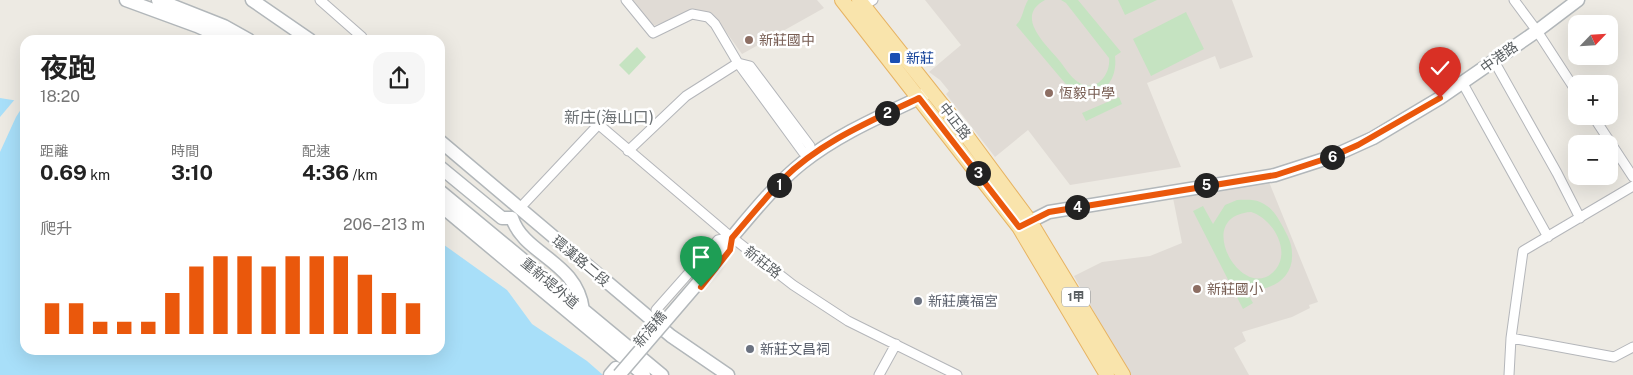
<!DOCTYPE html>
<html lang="zh-TW">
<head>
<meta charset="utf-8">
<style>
	body { margin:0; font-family:"Public Sans","Noto Sans TC",sans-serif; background:#f6f6f6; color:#222; height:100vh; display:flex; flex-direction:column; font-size:19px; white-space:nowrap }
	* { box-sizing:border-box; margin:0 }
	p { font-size:16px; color:#767676 }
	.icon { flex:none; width:28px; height:28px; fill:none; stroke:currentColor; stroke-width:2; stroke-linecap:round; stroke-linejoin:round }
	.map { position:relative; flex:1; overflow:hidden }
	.sheet { position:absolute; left:20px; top:35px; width:425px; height:320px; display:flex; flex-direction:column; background:#fff; border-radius:15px; box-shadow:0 5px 20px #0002 }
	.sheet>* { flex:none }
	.needle { width:32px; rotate:65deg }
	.buttons { position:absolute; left:1568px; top:15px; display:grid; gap:10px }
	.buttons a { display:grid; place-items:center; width:50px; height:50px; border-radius:10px; background:#fff; box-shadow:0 5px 20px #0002; font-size:25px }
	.pin { position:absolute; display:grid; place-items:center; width:42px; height:42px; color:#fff; margin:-51px -21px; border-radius:50% 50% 50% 0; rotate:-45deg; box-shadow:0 0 5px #0007 }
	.pin .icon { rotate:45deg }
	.km { position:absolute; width:25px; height:25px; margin:-12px; border-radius:50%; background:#222; color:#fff; font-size:14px; line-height:25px; text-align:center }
	.round { display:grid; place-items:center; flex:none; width:52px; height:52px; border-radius:15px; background:#f6f6f6 }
	.overview { display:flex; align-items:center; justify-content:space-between; height:85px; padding:0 20px }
	h1 { font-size:28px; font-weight:700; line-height:38px }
	.figures { display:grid; grid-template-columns:repeat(3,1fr); gap:8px; height:85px; padding:5px 20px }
	.figures div { display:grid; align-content:center }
	.figures b { font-size:21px; font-weight:700 }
	.figures small { font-size:14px; font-weight:400 }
	.figures p { font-size:14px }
	.chart { height:140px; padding:10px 20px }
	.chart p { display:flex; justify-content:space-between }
	.chart svg { width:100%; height:90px; margin-top:5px; stroke:#ea580c; stroke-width:6 }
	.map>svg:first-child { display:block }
	.education { fill:#e0dbd5 }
	.green { fill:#c5e3c1; fill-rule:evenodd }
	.water { fill:#a8dff9 }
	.pier { fill:#edeae3 }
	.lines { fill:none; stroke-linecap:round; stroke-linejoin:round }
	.street-casing { stroke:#b4b6ba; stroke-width:11 }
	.secondary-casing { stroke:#b2b7ba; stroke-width:15 }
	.primary-casing { stroke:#e7b362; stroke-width:16 }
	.street { stroke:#fff; stroke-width:9 }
	.secondary { stroke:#fff; stroke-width:12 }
	.primary { stroke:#f9e4ac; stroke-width:14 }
	.secondary-bridge-casing { stroke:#b2b7ba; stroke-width:15; stroke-linecap:butt }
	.secondary-bridge { stroke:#fff; stroke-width:12 }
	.route-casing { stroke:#fff; stroke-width:10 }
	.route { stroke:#ea580c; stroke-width:6 }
	.education-dot { fill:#8d6e63; stroke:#fff; stroke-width:2 }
	.transit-dot { fill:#1a4fb4; stroke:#fff; stroke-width:2 }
	.worship-dot { fill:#6b7280; stroke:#fff; stroke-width:2 }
	.labels { text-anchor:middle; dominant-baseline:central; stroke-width:5; stroke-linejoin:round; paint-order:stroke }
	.shield { fill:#fff; stroke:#8c9092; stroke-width:1 }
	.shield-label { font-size:12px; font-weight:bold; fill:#5b6063 }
	.education-label { font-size:14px; fill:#785e54; stroke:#fff; text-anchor:start }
	.street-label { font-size:14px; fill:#5b6063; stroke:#fff }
	.transit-label { font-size:14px; fill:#164399; stroke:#fff; text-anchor:start }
	.worship-label { font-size:14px; fill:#5b616d; stroke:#fff; text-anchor:start }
	.quarter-label { font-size:16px; fill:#6d7275; stroke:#fff }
</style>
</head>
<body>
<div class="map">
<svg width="1633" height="375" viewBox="0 0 1633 375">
	<rect width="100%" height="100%" fill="#edeae3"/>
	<!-- education -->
	<path class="education" d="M 632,0 L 817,0 L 824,8 L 742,54 L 719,22 L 692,11 L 653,26 Z
		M 925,0 L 1232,0 L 1253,57 L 1220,69 L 1215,56 L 1147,83 L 1181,167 L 1070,185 L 1028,130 L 995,157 L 946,94 L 949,91 L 940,80 L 929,72 L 961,45 Z
		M 1269,182 L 1318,302 L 1309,305 L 1310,308 L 1292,317 L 1242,332 L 1246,341 L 1234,348 L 1249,375 L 1129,375 L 1074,276 L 1102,262 L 1150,256 L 1182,243 L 1173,198 Z"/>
	<!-- green -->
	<path class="green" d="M 1028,0 L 1045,0 C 1015,16 1044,43 1058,59 C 1064,66 1070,77 1078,82 C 1096,94 1111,74 1109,58 L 1066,3 L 1061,0 L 1078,0 L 1121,52 L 1115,56 C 1117,74 1110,91 1091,93 C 1084,94 1081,91 1075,95 L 1016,25 C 1023,19 1023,8 1028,0 Z
		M 1118,0 L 1157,0 L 1125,15 Z
		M 1186,12 L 1204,49 L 1151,76 L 1133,39 Z
		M 637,47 L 646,57 L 629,75 L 619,65 Z
		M 1119,97 L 1122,104 L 1086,121 L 1082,113 Z
		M 1237,200 C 1245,200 1253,199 1260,202 C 1272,207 1277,216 1283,227 C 1287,235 1292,243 1292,253 C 1294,279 1269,293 1245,289 L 1253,303 L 1243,309 L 1193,211 L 1203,206 L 1213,224 L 1225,205 ZM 1251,212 C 1272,218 1291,250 1276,269 C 1245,308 1190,216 1251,212 Z"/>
	<!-- water -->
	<path class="water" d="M 0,98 L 25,102 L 25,350 L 440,350 L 440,242 L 507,290 L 532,324 L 587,361 L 603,375 L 0,375 Z"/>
	<!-- pier -->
	<path class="pier" d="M 16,98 L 25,99 L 25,103 L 16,117 L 0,152 L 0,117 Z"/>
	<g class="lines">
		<defs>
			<path id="street" d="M 320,0 L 362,37
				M 626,0 L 653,33 L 692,14 L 708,17 L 715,24 L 738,63 L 803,152 L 810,157
				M 1514,0 L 1537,31 L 1576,91
				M 863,6 L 873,0
				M 1494,61 L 1557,173 L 1580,218
				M 738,63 L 750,66 L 810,146 L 810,157
				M 1462,82 L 1548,237
				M 1593,116 L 1633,177
				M 591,118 L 725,232 L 793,285 L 848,321 L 957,375
				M 628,151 L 686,96 L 738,63
				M 519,209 L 598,125
				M 656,310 L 718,240 L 732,237
				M 1511,338 L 1614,357 L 1633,347
				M 879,375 L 896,344
				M 1509,375 L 1511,338 L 1523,251 L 1633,186"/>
			<path id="secondary" d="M 126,0 L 197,26 L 228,40
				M 158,0 L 224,26 L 249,40
				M 252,0 L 310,40
				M 440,141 L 671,336 L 728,375
				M 440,167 L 502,218 L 512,218
				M 440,191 L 662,375
				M 440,205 L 644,375
				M 512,218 C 524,255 577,261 583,310
				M 1021,226 L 1049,212 L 1275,175 L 1331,157 L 1373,138 L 1440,98 L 1537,31 L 1578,0
				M 722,249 C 747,220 772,187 802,163 C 837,135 879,117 919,98 L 926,93
				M 610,375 L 616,368"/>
			<path id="primary" d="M 842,0 L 1019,227 L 1107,375
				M 859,0 L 966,135 L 1029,220 L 1123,375"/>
		</defs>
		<!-- street casing -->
		<use href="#street" class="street-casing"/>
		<!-- secondary casing -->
		<use href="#secondary" class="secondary-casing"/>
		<!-- primary casing -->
		<use href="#primary" class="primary-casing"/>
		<!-- street -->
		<use href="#street" class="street"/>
		<!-- secondary -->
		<use href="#secondary" class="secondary"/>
		<!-- primary -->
		<use href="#primary" class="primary"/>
		<defs>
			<path id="secondary-bridge" d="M 619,375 L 721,256 L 722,249"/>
		</defs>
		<!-- secondary-bridge casing -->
		<use href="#secondary-bridge" class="secondary-bridge-casing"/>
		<!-- secondary-bridge -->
		<use href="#secondary-bridge" class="secondary-bridge"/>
	</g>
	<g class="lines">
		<defs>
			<path id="route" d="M 701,287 L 730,250 L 732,238 C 748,219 765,199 782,180 C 820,142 871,121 919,98 L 1019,227 L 1049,212 L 1276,175 L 1331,157 L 1358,145 L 1440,98"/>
		</defs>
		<!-- route casing -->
		<use href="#route" class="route-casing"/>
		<!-- route -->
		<use href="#route" class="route"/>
	</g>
	<!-- markers -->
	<g class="education-dot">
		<circle cx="749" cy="40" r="5"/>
		<circle cx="1049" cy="93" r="5"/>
		<circle cx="1197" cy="289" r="5"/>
	</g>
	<rect class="transit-dot" x="889" y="52" width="12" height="12" rx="2.5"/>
	<g class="worship-dot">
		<circle cx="918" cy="301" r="5"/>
		<circle cx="750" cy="349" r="5"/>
	</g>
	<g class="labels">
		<!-- shield labels -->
		<rect class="shield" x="1062" y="287.5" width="28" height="19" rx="4"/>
		<g class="shield-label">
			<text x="1076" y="297">1甲</text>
		</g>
		<!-- education labels -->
		<g class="education-label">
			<text x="759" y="40">新莊國中</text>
			<text x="1059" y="93">恆毅中學</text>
			<text x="1207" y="289">新莊國小</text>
		</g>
		<!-- street labels -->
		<g class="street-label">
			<text transform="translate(1499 57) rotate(-35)">中港路</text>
			<text transform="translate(955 121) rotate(52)">中正路</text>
			<text transform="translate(581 261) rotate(40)">環漢路二段</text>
			<text transform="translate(763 262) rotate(38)">新莊路</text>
			<text transform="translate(550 283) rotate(40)">重新堤外道</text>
			<text transform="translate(650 329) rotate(-50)">新海橋</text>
		</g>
		<!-- transit labels -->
		<g class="transit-label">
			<text x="906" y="58">新莊</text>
		</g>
		<!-- worship labels -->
		<g class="worship-label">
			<text x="928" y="301">新莊廣福宮</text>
			<text x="760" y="349">新莊文昌祠</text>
		</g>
		<!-- quarter labels -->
		<g class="quarter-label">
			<text x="609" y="117">新庄(海山口)</text>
		</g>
	</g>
</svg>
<div class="buttons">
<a><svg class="needle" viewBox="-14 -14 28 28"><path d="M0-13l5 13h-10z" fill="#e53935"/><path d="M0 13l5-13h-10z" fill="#767676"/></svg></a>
<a>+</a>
<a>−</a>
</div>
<div class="pin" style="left:701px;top:287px;background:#1e9e55"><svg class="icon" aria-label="arrive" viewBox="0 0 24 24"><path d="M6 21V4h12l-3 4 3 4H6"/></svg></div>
<div class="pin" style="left:1440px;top:98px;background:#d93025"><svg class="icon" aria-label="check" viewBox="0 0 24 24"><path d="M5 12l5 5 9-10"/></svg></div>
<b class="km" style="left:779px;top:185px">1</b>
<b class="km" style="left:887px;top:113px">2</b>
<b class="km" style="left:978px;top:173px">3</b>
<b class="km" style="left:1077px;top:207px">4</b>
<b class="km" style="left:1206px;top:185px">5</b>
<b class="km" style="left:1332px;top:157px">6</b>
<section class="sheet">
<div class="overview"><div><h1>夜跑</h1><p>18:20</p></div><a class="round"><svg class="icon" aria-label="share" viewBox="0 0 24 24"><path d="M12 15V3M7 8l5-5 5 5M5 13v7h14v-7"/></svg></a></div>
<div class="figures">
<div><p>距離</p><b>0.69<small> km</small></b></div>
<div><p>時間</p><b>3:10</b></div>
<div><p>配速</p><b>4:36<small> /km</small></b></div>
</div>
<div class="chart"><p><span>爬升</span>206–213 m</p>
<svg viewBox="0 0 160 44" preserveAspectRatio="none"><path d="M5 44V29M15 44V29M25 44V38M35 44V38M45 44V38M55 44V24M65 44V11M75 44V6M85 44V6M95 44V11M105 44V6M115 44V6M125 44V6M135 44V15M145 44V24M155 44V29"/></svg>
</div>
</section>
</div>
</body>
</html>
